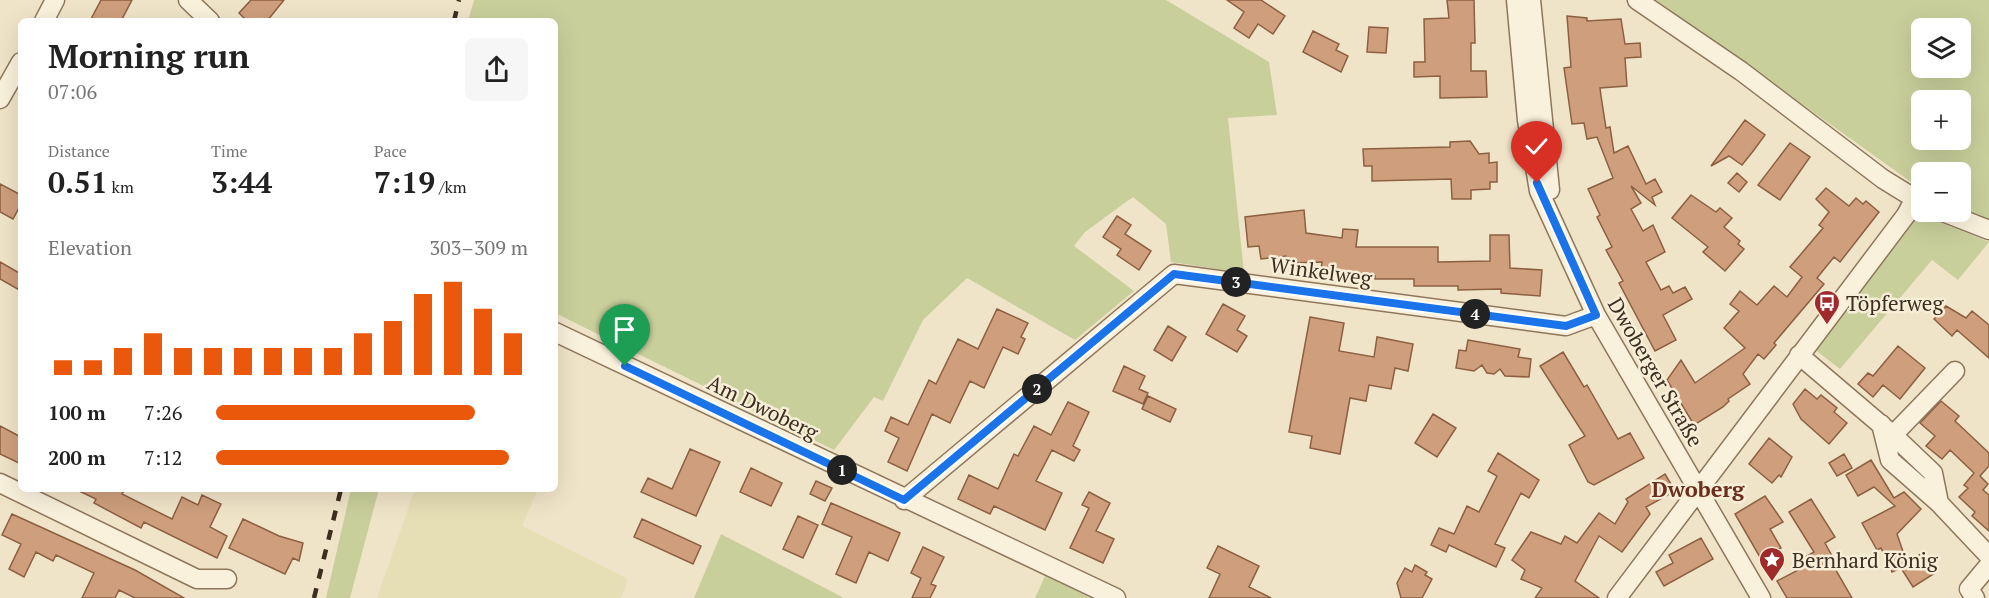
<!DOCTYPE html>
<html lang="en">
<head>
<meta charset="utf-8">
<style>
	body { margin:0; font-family:"PT Serif",serif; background:#f6f6f6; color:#222; height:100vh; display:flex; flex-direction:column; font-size:22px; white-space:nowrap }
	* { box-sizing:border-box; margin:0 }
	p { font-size:20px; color:#767676 }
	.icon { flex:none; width:33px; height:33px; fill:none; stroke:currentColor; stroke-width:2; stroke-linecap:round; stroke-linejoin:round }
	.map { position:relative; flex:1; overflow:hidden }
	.sheet { position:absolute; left:18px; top:18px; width:540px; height:474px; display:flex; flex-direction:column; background:#fff; border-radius:9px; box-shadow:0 6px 24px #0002 }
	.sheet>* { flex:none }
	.fabs { position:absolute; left:1911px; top:18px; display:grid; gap:12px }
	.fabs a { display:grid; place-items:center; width:60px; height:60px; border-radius:9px; background:#fff; box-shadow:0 6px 24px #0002; font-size:30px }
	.pin { position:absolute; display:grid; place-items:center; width:51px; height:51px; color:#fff; margin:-62px -26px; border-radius:50% 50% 50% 0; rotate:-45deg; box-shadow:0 0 6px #0007 }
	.pin .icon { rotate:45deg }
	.km { position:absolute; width:30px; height:30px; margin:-15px; border-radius:50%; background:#222; color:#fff; font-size:16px; line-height:30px; text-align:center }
	.round { display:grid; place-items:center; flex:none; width:63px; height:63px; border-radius:9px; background:#f6f6f6 }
	.overview { display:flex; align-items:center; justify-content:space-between; height:102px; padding:0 30px }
	h1 { font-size:33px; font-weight:800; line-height:45px }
	.metrics { display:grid; grid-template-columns:repeat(3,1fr); gap:9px; height:102px; padding:6px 30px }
	.metrics div { display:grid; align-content:center }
	.metrics b { font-size:30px; font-weight:800 }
	.metrics small { font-size:16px; font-weight:400 }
	.metrics p { font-size:16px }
	.chart { height:168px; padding:12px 30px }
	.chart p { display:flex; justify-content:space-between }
	.chart svg { width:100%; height:108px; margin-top:6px; stroke:#ea580c; stroke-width:6 }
	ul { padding:0 30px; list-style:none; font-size:20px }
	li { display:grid; grid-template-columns:96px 72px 1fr; align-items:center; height:45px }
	li i { height:15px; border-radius:8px; background:#ea580c }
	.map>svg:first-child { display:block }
	.farmland { fill:#e6deb5 }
	.green { fill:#c9cf9b; fill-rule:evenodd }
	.building { fill:#cf9f7d; stroke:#8d5f41; stroke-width:1.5 }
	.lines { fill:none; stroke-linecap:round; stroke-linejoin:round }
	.minor-casing { stroke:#8d765c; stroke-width:21 }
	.minor { stroke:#faf1dc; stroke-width:18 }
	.rail { stroke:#3d2e20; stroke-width:4.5; stroke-dasharray:10 10; stroke-linecap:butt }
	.route-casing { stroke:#fff; stroke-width:12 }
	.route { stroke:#1a73e8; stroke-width:8 }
	.labels { text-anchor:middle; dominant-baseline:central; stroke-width:5; stroke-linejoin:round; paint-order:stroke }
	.street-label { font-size:21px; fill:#3d2e20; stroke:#f7eed8 }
	.poi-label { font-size:21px; fill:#3d2e20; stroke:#f7eed8; text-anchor:start }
	.neighbourhood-label { font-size:22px; font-weight:bold; fill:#6b2e1e; stroke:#f7eed8 }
</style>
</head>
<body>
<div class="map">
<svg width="1989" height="598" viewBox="0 0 1989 598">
	<rect width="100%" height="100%" fill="#f0e4c8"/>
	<!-- farmland -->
	<path class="farmland" d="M 415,489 L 538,489 L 522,526 L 628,579 L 621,598 L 377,598 Z"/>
	<!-- green -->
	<path class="green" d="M 474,0 L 1166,0 L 1269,62 L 1277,115 L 1228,118 L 1244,273 L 1171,262 L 1166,224 L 1133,197 L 1085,232 L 1074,246 L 1134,291 L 1075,340 L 967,278 L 923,320 L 883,401 L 874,397 L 834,450 L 555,313 L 555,21 L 468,21 Z
		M 1656,0 L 1989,0 L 1989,220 L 1961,208 L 1960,172 L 1922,172 L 1921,189 ZM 1922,28 L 1960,28 L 1960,68 L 1922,68 ZM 1922,100 L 1960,100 L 1960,140 L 1922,140 Z
		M 1917,213 L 1989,242 L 1958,280 L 1932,260 L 1840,369 L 1814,349 Z
		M 351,489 L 379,489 L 350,598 L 326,598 Z
		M 721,534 L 844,598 L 694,598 Z
		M 1045,576 L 1091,598 L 1035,598 Z"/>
	<!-- building -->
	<path class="building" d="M 101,0 L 132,0 L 121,21 L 90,21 Z
		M 251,0 L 284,0 L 267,21 L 247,21 L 239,13 Z
		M 1227,0 L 1261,0 L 1285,16 L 1273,34 L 1258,24 L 1249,38 L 1234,28 L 1244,12 Z
		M 1447,0 L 1474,0 L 1475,43 L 1471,43 L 1471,71 L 1486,71 L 1487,97 L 1440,98 L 1440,76 L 1414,77 L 1414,62 L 1425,62 L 1424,19 L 1449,18 Z
		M 1567,16 L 1587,18 L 1587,21 L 1621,19 L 1625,44 L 1640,43 L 1641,57 L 1625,58 L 1627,86 L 1600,88 L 1601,96 L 1606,128 L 1610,127 L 1614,153 L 1628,146 L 1646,184 L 1655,179 L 1662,192 L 1652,197 L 1655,205 L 1631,186 L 1641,203 L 1631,209 L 1643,231 L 1653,225 L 1665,252 L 1646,262 L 1661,290 L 1669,286 L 1673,293 L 1685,287 L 1692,299 L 1663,315 L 1676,340 L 1655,351 L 1619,283 L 1623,281 L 1606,250 L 1612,247 L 1597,217 L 1600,215 L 1588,189 L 1613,178 L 1597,137 L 1587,139 L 1584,123 L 1572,124 L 1564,68 L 1571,67 Z
		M 1369,27 L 1388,28 L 1386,53 L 1367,52 Z
		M 1313,31 L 1339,44 L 1336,50 L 1348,56 L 1341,72 L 1303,52 Z
		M 1745,120 L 1765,135 L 1754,150 L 1742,165 L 1729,156 L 1711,166 Z
		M 1470,141 L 1479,154 L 1489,153 L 1489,163 L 1497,162 L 1497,182 L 1490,182 L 1490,189 L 1471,190 L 1471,199 L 1452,199 L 1451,179 L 1372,181 L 1372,166 L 1364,166 L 1363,149 L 1450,147 L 1450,142 Z
		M 1790,143 L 1810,157 L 1780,200 L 1758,185 Z
		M 1737,173 L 1747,182 L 1739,192 L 1728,183 Z
		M 0,184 L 21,195 L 21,204 L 13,219 L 0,212 Z
		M 1826,188 L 1849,206 L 1856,198 L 1863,204 L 1866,201 L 1879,212 L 1840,262 L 1834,257 L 1817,278 L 1824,284 L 1774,343 L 1776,345 L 1764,359 L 1758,354 L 1743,374 L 1750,384 L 1728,399 L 1729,401 L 1723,407 L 1694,425 L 1667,380 L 1681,360 L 1695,383 L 1745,348 L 1724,328 L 1739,311 L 1730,304 L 1740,291 L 1757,305 L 1774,286 L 1787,297 L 1802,277 L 1790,267 L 1823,228 L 1819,225 L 1829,212 L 1816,199 Z
		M 1691,195 L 1716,212 L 1720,208 L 1732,218 L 1724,227 L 1740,241 L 1738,244 L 1744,249 L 1725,271 L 1703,252 L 1708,247 L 1672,218 Z
		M 1304,210 L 1306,233 L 1342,238 L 1343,229 L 1358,230 L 1356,247 L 1438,247 L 1438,262 L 1490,261 L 1490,235 L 1509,235 L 1510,268 L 1542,270 L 1540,296 L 1501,293 L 1501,289 L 1458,290 L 1458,286 L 1414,286 L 1414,279 L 1375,279 L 1375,276 L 1321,269 L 1322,262 L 1287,263 L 1286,256 L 1261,259 L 1259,246 L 1248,247 L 1245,217 Z
		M 1117,216 L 1131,225 L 1125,234 L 1151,251 L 1139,270 L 1117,255 L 1121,249 L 1103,237 Z
		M 0,262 L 21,274 L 21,291 L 0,279 Z
		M 1223,304 L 1245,316 L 1237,330 L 1247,336 L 1237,352 L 1206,334 Z
		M 1946,306 L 1966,318 L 1972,311 L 1989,325 L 1989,358 L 1957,330 L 1952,336 L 1934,319 Z
		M 997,309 L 1028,323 L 1021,337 L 1025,339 L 1018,354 L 1003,347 L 984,388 L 970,381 L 950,423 L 932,414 L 907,471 L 888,462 L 899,438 L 885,431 L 891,417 L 908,425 L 929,380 L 936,384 L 958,339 L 978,349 Z
		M 1310,317 L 1344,323 L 1339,351 L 1374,357 L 1377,337 L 1413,344 L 1408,371 L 1395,368 L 1391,389 L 1369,385 L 1366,401 L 1350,398 L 1340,454 L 1310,448 L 1312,436 L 1289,432 Z
		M 1168,326 L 1186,337 L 1172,361 L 1154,350 Z
		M 1468,340 L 1520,349 L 1518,357 L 1531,359 L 1529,377 L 1505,376 L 1500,369 L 1494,374 L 1487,373 L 1482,365 L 1474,371 L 1456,368 L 1459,350 L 1466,351 Z
		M 1898,346 L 1925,368 L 1900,399 L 1883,385 L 1873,397 L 1858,384 L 1868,373 L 1873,376 Z
		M 1563,352 L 1584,387 L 1587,385 L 1618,439 L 1630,433 L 1644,458 L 1594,485 L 1588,482 L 1569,445 L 1585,436 L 1540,366 Z
		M 1124,366 L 1145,376 L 1139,389 L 1148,393 L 1143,404 L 1113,391 Z
		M 1805,389 L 1817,399 L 1821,395 L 1837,408 L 1834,412 L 1847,423 L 1829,444 L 1801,419 L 1793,404 Z
		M 1148,396 L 1176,409 L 1170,422 L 1142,409 Z
		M 1941,401 L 1959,416 L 1955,421 L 1989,453 L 1989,466 L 1980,476 L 1988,484 L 1983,490 L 1989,495 L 1989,531 L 1972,516 L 1975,512 L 1959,497 L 1968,488 L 1964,485 L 1974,473 L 1950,450 L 1942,459 L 1926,446 L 1935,436 L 1920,423 Z
		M 1068,402 L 1089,412 L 1073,446 L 1080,450 L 1074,461 L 1052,450 L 1036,481 L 1062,493 L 1045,530 L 994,506 L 990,514 L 958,499 L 969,475 L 998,489 L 1014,454 L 1018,456 L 1034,426 L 1051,435 Z
		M 1433,414 L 1456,428 L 1437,457 L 1415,443 Z
		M 0,426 L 21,437 L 21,464 L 0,454 Z
		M 1769,438 L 1792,457 L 1781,477 L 1779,475 L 1772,483 L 1749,464 Z
		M 690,449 L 720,462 L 696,516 L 641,492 L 648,478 L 672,489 Z
		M 1498,453 L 1539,480 L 1529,498 L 1521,493 L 1495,544 L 1505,548 L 1496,567 L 1449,545 L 1446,552 L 1431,545 L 1439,528 L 1454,534 L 1467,506 L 1479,512 L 1497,476 L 1488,471 Z
		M 1844,454 L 1852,468 L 1837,476 L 1829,463 Z
		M 1871,460 L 1894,498 L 1904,492 L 1921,509 L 1897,534 L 1907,563 L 1922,553 L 1935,573 L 1913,587 L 1901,568 L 1892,572 L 1881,548 L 1877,550 L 1862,523 L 1895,506 L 1874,487 L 1858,496 L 1846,475 Z
		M 751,468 L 782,483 L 771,506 L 740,492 Z
		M 1665,474 L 1675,491 L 1646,507 L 1650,514 L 1622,552 L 1599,536 L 1575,581 L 1599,598 L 1535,598 L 1542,588 L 1521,579 L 1525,570 L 1512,560 L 1531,532 L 1561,544 L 1565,536 L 1577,543 L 1599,513 L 1615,524 L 1628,502 L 1626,499 Z
		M 816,481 L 832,488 L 825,501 L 810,494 Z
		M 75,489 L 125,489 L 122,494 L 172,519 L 182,497 L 198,505 L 202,495 L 221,504 L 210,527 L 227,536 L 217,558 L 144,522 L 141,528 L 94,503 L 96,499 Z
		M 1089,492 L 1110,503 L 1096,531 L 1114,539 L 1103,563 L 1070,548 L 1089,508 L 1082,505 Z
		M 1765,496 L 1783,522 L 1770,529 L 1781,548 L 1761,559 L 1735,514 Z
		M 1811,499 L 1835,537 L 1825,543 L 1837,565 L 1834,567 L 1852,598 L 1787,598 L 1777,581 L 1804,567 L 1800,560 L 1814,552 L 1789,512 Z
		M 831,503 L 900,533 L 888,561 L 869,552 L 856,583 L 836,574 L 852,537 L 822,524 Z
		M 12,514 L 135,570 L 184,598 L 135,598 L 119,590 L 115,598 L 82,598 L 94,573 L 56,555 L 53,561 L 36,552 L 24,577 L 9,569 L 21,544 L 2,535 Z
		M 798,516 L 818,525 L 803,558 L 783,549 Z
		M 243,519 L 279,536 L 303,543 L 299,561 L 293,558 L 285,574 L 229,548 Z
		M 642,519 L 701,546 L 693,564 L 634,537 Z
		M 1701,538 L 1713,559 L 1664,586 L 1656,572 L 1673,563 L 1669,555 Z
		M 1218,546 L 1259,566 L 1249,587 L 1271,598 L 1209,598 L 1220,574 L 1207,568 Z
		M 923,547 L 944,557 L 931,584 L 936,586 L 930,598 L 912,598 L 921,578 L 911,573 Z
		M 1415,565 L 1427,572 L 1425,575 L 1432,579 L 1422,598 L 1401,598 L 1397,583 L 1405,568 L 1412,572 Z"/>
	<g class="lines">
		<defs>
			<path id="minor" d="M 188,0 L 210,21
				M 1516,0 L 1527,120 L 1539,191 L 1596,315 L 1761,598
				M 1531,0 L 1550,190
				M 1637,0 L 1741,71 L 1883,179 L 1922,203
				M 44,21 L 55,0
				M 0,99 L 21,62
				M 1943,212 L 1989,230
				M 555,332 L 1116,598
				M 1799,355 L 1893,435 L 1955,371
				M 1881,424 L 1890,460 L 1939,503
				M 1893,435 L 1933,473 L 1939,503 L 1989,556
				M 0,483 L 197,579 L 227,579
				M 904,500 L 1174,274 L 1566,326 L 1596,315
				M 1617,598 L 1906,215 L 1914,200
				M 1975,598 L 1969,589 L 1989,565"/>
		</defs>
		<!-- minor casing -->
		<use href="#minor" class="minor-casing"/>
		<!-- minor -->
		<use href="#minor" class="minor"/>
		<!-- rail -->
		<path class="rail" d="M 454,21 L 459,0
			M 314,598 L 341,489"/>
	</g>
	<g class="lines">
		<defs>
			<path id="route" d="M 625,366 L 904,500 L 1174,274 L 1566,326 L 1596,315 L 1537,183"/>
		</defs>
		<!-- route casing -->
		<use href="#route" class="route-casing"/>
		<!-- route -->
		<use href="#route" class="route"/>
	</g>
	<!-- icons -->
	<defs>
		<symbol id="bus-pin" viewBox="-11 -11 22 30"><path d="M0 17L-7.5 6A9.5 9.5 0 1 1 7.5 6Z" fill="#9e2a2b" stroke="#f7eed8"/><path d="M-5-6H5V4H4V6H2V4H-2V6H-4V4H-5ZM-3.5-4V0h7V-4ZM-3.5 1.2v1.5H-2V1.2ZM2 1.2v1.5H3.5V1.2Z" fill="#fff"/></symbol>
		<symbol id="sight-pin" viewBox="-11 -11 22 30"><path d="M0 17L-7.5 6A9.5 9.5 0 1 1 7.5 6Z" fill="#9e2a2b" stroke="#f7eed8"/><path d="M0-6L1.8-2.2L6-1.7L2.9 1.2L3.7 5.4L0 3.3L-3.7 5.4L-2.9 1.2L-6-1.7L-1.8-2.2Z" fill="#fff"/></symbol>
	</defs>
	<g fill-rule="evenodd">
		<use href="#bus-pin" x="1812" y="288" width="30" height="40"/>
		<use href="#sight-pin" x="1757" y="545" width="30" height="40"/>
	</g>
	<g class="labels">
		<!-- street labels -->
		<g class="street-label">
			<text transform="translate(1321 271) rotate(8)">Winkelweg</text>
			<text transform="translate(1656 372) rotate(60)">Dwoberger Straße</text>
			<text transform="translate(763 407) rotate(26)">Am Dwoberg</text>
		</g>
		<!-- poi labels -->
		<g class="poi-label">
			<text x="1846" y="303">Töpferweg</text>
			<text x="1792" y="560">Bernhard König</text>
		</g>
		<!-- neighbourhood labels -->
		<g class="neighbourhood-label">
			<text x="1698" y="488">Dwoberg</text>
		</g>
	</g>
</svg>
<div class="fabs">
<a><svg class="icon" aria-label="layers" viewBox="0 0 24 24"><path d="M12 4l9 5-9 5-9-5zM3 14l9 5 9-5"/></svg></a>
<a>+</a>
<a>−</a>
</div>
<div class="pin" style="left:625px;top:366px;background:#1e9e55"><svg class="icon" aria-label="arrive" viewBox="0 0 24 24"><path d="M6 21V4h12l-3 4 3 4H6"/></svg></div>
<div class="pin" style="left:1537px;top:183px;background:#d93025"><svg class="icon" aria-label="check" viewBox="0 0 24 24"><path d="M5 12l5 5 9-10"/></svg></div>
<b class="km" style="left:842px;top:470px">1</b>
<b class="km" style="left:1037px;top:389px">2</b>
<b class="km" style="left:1236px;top:282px">3</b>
<b class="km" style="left:1475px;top:314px">4</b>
<section class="sheet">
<div class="overview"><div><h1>Morning run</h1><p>07:06</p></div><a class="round"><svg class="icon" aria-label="share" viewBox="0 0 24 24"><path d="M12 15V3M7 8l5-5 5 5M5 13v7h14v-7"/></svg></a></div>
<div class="metrics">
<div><p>Distance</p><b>0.51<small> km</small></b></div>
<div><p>Time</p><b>3:44</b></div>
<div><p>Pace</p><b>7:19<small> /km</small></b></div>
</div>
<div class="chart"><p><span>Elevation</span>303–309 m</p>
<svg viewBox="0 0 160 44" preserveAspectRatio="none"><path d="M5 44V38M15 44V38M25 44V33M35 44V27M45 44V33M55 44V33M65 44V33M75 44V33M85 44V33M95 44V33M105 44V27M115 44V22M125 44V11M135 44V6M145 44V17M155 44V27"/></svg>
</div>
<ul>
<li><b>100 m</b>7:26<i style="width:83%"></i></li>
<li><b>200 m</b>7:12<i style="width:94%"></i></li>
</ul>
</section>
</div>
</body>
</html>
